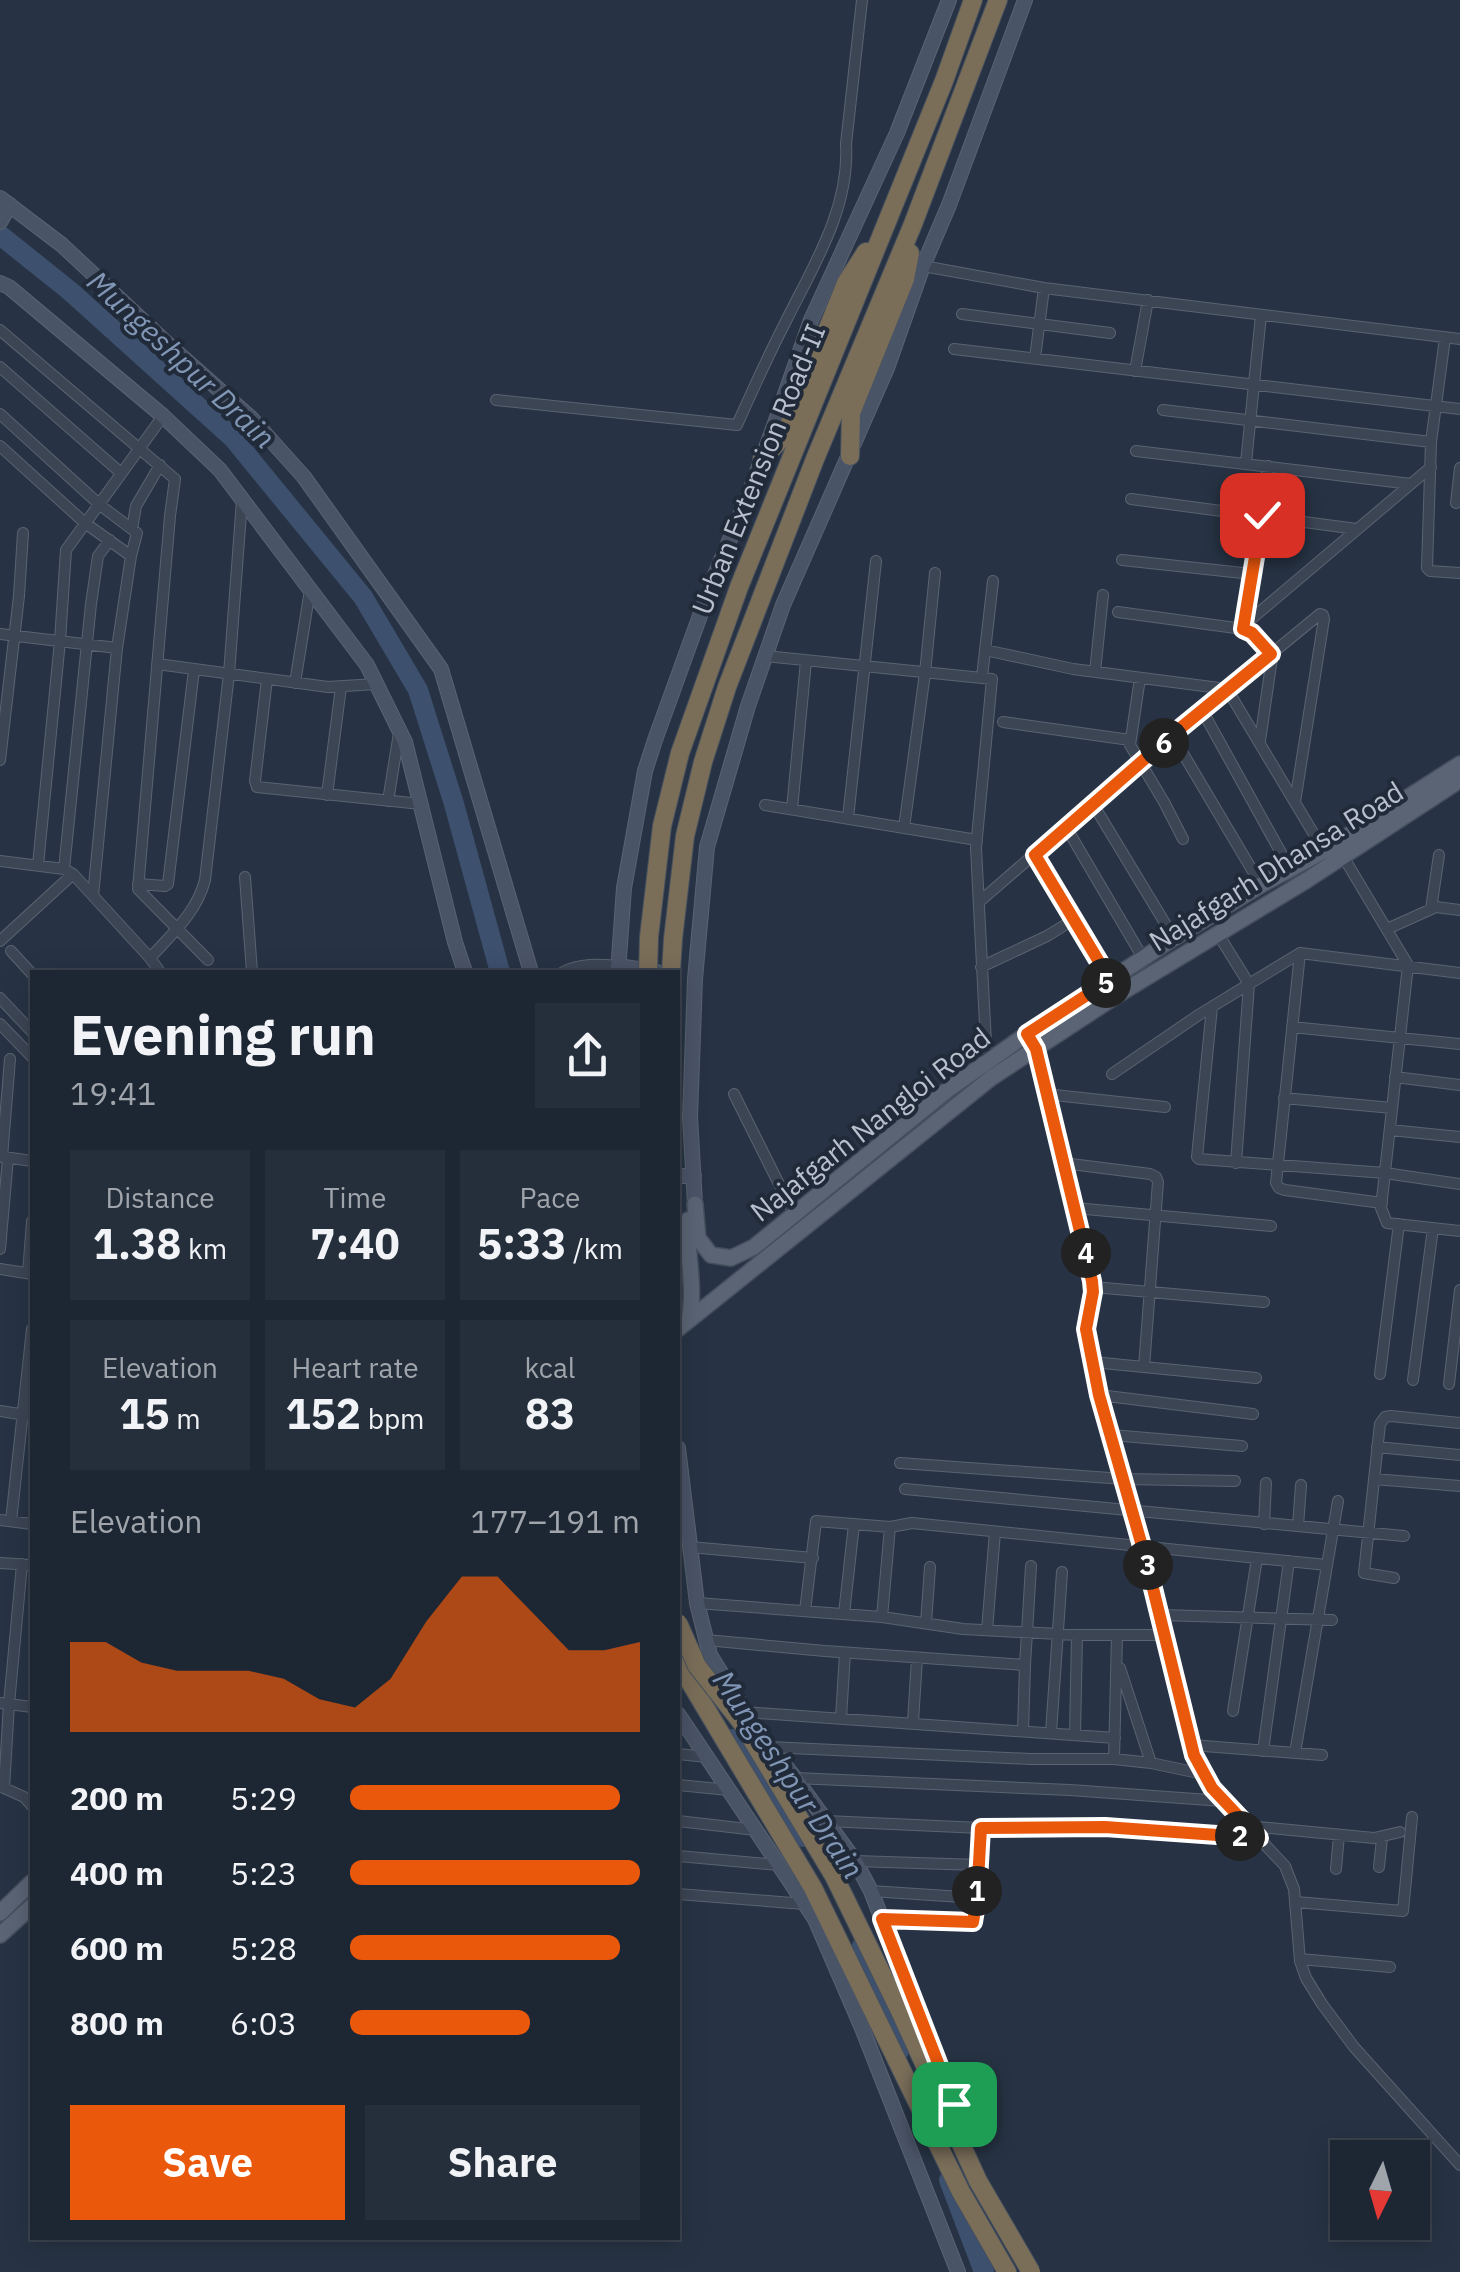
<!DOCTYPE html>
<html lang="en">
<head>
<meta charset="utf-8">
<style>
	body { margin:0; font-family:"IBM Plex Sans",sans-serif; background:#252e3b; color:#f1f3f6; height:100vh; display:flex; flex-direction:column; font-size:38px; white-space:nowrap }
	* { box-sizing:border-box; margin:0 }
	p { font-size:32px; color:#a0a5ac }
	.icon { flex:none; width:55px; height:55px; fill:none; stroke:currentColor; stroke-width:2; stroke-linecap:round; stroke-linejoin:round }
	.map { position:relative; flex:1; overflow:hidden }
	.side { position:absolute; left:30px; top:970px; width:650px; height:1270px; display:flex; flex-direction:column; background:#1d2633; border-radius:0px; box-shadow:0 5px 25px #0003,0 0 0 2px #3b434e }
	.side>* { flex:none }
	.needle { width:65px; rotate:185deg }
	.controls { position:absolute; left:1330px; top:2140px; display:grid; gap:20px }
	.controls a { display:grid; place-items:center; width:100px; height:100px; border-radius:0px; background:#1d2633; box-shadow:0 5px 25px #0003,0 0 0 2px #3b434e; font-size:50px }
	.pin { position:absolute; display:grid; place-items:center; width:85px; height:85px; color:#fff; margin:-42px; border-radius:20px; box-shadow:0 5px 15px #0006 }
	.km { position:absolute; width:50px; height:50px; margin:-25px; border-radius:50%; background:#222; color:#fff; font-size:28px; line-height:50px; text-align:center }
	.round { display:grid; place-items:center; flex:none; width:105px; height:105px; border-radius:0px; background:#252e3b }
	.summary { display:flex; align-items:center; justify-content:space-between; height:170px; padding:0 40px }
	h1 { font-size:55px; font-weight:800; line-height:75px }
	.figures { display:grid; grid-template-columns:repeat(3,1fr); gap:15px; height:170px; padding:10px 40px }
	.figures div { display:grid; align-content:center; border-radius:0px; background:#252e3b; text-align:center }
	.figures b { font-size:42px; font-weight:800 }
	.figures small { font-size:28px; font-weight:400 }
	.figures p { font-size:28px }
	.chart { height:280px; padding:20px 40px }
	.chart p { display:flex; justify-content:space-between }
	.chart svg { width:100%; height:180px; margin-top:10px; fill:#ea580c; opacity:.7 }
	.action { display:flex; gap:20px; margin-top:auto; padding:20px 40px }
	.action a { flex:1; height:115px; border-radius:0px; background:#ea580c; color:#fff; font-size:40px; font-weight:800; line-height:115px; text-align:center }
	.action a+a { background:#252e3b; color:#f1f3f6 }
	ul { padding:0 40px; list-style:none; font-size:32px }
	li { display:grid; grid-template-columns:160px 120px 1fr; align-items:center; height:75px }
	li i { height:25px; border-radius:12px; background:#ea580c }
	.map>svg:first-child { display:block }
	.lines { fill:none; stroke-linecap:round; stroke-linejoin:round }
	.river { stroke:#3d506d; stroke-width:20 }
	.street-casing { stroke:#5a6371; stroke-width:12 }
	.secondary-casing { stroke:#5a6371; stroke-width:16 }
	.primary-casing { stroke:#454e5d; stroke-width:18 }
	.highway-casing { stroke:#46505e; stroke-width:20 }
	.street { stroke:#3c4554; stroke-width:10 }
	.secondary { stroke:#4a5467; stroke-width:14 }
	.primary { stroke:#5a6474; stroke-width:15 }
	.highway { stroke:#7a6e59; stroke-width:18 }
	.highway-bridge-casing { stroke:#46505e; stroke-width:20; stroke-linecap:butt }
	.highway-bridge { stroke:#7a6e59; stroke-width:18 }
	.route-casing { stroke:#fff; stroke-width:20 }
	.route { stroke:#ea580c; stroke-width:12 }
	.labels { text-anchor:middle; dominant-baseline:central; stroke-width:8; stroke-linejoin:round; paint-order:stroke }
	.street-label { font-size:28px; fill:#b9c0cd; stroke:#202a39 }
	.water-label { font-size:30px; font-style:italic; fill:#8096b4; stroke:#202a39 }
</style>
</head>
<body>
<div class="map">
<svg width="1460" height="2272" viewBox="0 0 1460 2272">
	<rect width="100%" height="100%" fill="#273344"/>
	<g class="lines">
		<!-- river -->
		<path class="river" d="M 0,235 L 70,291 L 233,438 L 363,597 L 418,690 L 454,804 L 500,972
			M 678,1645 L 688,1680
			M 732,1739 L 803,1837
			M 862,1946 L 899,2051
			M 949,2180 L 984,2272"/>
		<defs>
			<path id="street" d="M 923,266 L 1044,288 L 1460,339
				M 962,314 L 1110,333
				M 0,330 L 175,479 L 170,516 L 138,889 L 208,960
				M 1445,338 L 1431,442 L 1427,568 L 1430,571 L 1460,573
				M 954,349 L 1460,409
				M 1035,358 L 1044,288
				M 0,367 L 121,473
				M 1135,371 L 1148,300
				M 496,400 L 737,425 C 753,389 769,354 787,319 C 814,265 850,207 846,144 L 862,0
				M 1163,410 L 1431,442
				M 0,414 L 100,505 L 137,533 L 131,556 L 117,648 L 93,896
				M 0,446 L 85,523 L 131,556
				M 1136,451 L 1411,484
				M 1246,463 L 1261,315
				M 1131,499 L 1357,529
				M 1456,503 L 1460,468
				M 132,529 L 136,506 L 160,465
				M 1122,560 L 1252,574
				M 1118,612 L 1243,629 L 1253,633 L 1272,658 L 1260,741
				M 1243,626 L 1431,467
				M 1243,628 L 1268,466
				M 0,634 L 117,648
				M 985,650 L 1073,669 L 1227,689 L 1324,851
				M 765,656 L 992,679 L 976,848 L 987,1063
				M 157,664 L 328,687 L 376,684
				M 1095,672 L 1103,595
				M 982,677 L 993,581
				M 1140,678 L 1130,745 L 1164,802 L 1183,839
				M 267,679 L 255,781 L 257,787 L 421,804
				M 295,683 L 310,590
				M 1203,712 L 1290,869
				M 1003,722 L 1130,740
				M 1172,735 L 1261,885
				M 0,760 L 19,596 L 23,533
				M 327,795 L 341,687
				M 388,801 L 399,733
				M 1093,804 L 1174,938
				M 765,805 L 977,840
				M 792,809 L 806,661
				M 848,818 L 876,561
				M 1066,827 L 1143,958
				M 904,828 L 925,673 L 935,573
				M 1341,853 L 1408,965 L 1381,1208 L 1387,1223 L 1460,1231
				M 1035,855 L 1110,981
				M 0,861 L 64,869 L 73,874 L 150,958 L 160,972
				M 38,865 L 60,641 L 66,550 L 163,416
				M 64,869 L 91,604 L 98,556 L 110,540
				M 245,877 L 252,972
				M 138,884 L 165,886 L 168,884 L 194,670
				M 979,902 L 1172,735 L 1320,614 L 1323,615 L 1324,619 L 1295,802
				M 1431,909 L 1439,855
				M 1387,929 L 1436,907 L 1460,910
				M 1218,934 L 1249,984 L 1236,1163
				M 0,941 L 73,874
				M 11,951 L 32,974
				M 1300,953 L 1276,1183 L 1279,1188 L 1285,1190 L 1382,1203
				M 150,958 C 172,934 197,912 205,880 L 229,674 L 242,500
				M 981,967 L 1047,936 L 1073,920
				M 563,972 C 580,963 599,964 618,966
				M 0,998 L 32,1032
				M 1212,1007 L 1197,1157 L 1199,1159 L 1385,1173 L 1460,1184
				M 0,1024 L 32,1057
				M 1292,1027 L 1460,1044
				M 1027,1034 L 1036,1049 L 1092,1281 L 1093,1292 L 1085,1323 L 1086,1335 L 1099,1395 L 1146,1560 L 1193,1755 L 1212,1788 L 1285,1866 L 1294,1889 L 1300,1961 L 1306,1978 L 1322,2004 L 1354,2047 L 1460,2165
				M 1112,1074 L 1200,1014 L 1300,953 L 1460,973
				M 1395,1077 L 1460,1085
				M 734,1094 L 794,1214
				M 1045,1094 L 1165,1107
				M 1284,1098 L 1392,1108
				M 1390,1130 L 1460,1137
				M 2,1157 L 10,1059
				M 4,1157 L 32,1161
				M 1063,1163 L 1150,1174 L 1156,1177 L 1158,1182 L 1144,1367
				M 1075,1208 L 1271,1226
				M 0,1249 L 8,1158
				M 0,1269 L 32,1274
				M 28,1273 L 32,1221
				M 1093,1287 L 1264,1302
				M 1093,1362 L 1256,1378
				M 1380,1374 L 1399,1224
				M 1413,1380 L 1433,1228
				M 1449,1384 L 1460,1290
				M 1099,1395 L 1253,1414
				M 0,1411 L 32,1416
				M 1111,1435 L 1242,1446
				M 1377,1447 L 1460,1455
				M 900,1463 L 1124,1479 L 1235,1481
				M 1374,1479 L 1460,1486
				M 905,1489 L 1404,1536
				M 0,1520 L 32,1524
				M 11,1521 L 32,1329
				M 1264,1524 L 1266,1483
				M 1298,1526 L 1301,1485
				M 690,1547 L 813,1558
				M 0,1563 L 32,1565
				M 22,1564 L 9,1704 L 4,1788 L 24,1797 L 32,1806
				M 1394,1578 L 1364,1573 L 1380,1424 L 1385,1417 L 1391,1416 L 1460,1423
				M 697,1603 L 882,1617 L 963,1629 L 1077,1635 L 1164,1635
				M 805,1611 L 816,1521 L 890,1527 L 912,1523 L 1327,1565
				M 844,1614 L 854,1524
				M 1160,1615 L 1332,1620
				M 882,1617 L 890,1527
				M 926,1623 L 930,1567
				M 987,1630 L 995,1532
				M 706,1640 L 825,1651 L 1025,1665 L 1031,1566
				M 1120,1668 L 1151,1763
				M 0,1703 L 32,1707
				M 1233,1711 L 1257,1558
				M 744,1712 L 1115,1738
				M 841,1718 L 845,1653
				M 913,1722 L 917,1658
				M 1023,1731 L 1025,1665
				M 1051,1733 L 1062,1572
				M 1075,1735 L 1077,1635
				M 1191,1745 L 1322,1755
				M 769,1747 L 1030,1759 L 1114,1759 L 1151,1763 L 1203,1774
				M 1263,1751 L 1289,1561
				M 1295,1753 L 1338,1501
				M 678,1754 L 707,1757
				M 1114,1759 L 1117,1635
				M 795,1778 L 1070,1790 L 1223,1801
				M 678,1785 L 729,1790
				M 678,1821 L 756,1830
				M 826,1821 L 981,1828 L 1105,1827 L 1259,1838
				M 1248,1826 L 1374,1838 L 1400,1832
				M 678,1856 L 779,1865
				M 855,1861 L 979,1865
				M 1379,1867 L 1382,1838
				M 1336,1869 L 1339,1835
				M 871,1891 L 977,1898
				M 678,1894 L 805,1904
				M 1296,1902 L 1403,1911 L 1412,1817
				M 882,1919 L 973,1922 L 977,1898 L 981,1828
				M 1300,1959 L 1390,1967"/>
			<path id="secondary" d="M 0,198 L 62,245 L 171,347 L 252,419 L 304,477 L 441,669 L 531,972
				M 0,222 L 10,205
				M 0,283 L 9,287 L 163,416 L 220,470 L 367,665 L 405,742 L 455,942 L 465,972
				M 618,966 L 657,972
				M 618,972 L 624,888 L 645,771 L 655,740 L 714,577 L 747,499 L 774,426 L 811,320 L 897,133 L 949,0
				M 678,1176 L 694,1176
				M 695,1204 L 690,1117 L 695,979 L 707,847 L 748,706 L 783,605 L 887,368 L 923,266 L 949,205 L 1025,0
				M 678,1448 L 697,1603 L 710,1655 L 757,1731 L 795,1778 L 855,1861 L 871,1891 L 968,2141
				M 678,1714 L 815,1919 L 862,2028 L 958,2272"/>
			<path id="primary" d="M 695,1204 L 698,1238 L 711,1255 L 731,1258 L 754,1247 L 950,1088 L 1027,1034 L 1174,938 L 1261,885 L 1324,851 L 1460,764
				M 688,1220 C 686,1254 696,1287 689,1320
				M 678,1329 L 991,1078 L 1119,994 L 1307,880 L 1460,780
				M 0,1913 L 32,1882
				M 0,1935 L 32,1906"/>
			<path id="highway" d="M 850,456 L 851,413 L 905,279 L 910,253
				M 762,459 L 785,435 L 846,283 L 866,252
				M 662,826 L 680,753 L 739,587 L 944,81 L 973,0
				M 671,972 L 673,939 L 685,836 L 703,762 L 727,687 L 815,459 L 913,224 L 998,0
				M 678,1662 L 813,1888 L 961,2192 L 1007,2272"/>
		</defs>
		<!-- street casing -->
		<use href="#street" class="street-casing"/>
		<!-- secondary casing -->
		<use href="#secondary" class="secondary-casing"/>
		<!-- primary casing -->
		<use href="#primary" class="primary-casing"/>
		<!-- highway casing -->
		<use href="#highway" class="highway-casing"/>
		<!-- street -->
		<use href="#street" class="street"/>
		<!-- secondary -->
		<use href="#secondary" class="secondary"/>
		<!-- primary -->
		<use href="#primary" class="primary"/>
		<!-- highway -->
		<use href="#highway" class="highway"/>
		<defs>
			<path id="highway-bridge" d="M 648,972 L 649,937 L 662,826
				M 678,1623 L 697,1666 L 742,1723 L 834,1876 L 899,2009 L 978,2181 L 1031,2272"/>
		</defs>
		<!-- highway-bridge casing -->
		<use href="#highway-bridge" class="highway-bridge-casing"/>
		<!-- highway-bridge -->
		<use href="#highway-bridge" class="highway-bridge"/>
	</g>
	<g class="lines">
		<defs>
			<path id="route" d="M 954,2104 L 882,1919 L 973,1922 L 977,1898 L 981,1828 L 1105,1827 L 1259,1838 L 1212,1788 L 1194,1755 L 1146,1560 L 1099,1395 L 1086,1329 L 1093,1292 L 1092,1281 L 1036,1049 L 1027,1034 L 1110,980 L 1035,855 L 1172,735 L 1271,654 L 1252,633 L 1243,629 L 1262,515"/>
		</defs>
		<!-- route casing -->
		<use href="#route" class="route-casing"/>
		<!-- route -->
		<use href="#route" class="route"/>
	</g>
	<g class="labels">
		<!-- street labels -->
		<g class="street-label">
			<text transform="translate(758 469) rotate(-68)">Urban Extension Road-II</text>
			<text transform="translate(1276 866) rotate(-32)">Najafgarh Dhansa Road</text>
			<text transform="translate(870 1124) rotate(-38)">Najafgarh Nangloi Road</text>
		</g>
		<!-- water labels -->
		<g class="water-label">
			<text transform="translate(182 359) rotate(43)">Mungeshpur Drain</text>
			<text transform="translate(789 1774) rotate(56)">Mungeshpur Drain</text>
		</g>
	</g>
</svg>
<div class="controls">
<a><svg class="needle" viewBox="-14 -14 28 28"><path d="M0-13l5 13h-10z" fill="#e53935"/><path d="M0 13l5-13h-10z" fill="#a0a5ac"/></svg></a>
</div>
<div class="pin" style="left:954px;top:2104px;background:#1e9e55"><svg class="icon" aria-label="arrive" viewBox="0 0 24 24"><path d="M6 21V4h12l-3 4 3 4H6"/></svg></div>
<div class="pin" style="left:1262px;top:515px;background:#d93025"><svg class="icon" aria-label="check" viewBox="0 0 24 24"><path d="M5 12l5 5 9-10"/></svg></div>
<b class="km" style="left:977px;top:1891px">1</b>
<b class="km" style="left:1240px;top:1836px">2</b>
<b class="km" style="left:1148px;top:1565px">3</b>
<b class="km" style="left:1086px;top:1253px">4</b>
<b class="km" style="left:1106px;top:983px">5</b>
<b class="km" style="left:1164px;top:743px">6</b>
<section class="side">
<div class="summary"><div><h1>Evening run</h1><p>19:41</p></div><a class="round"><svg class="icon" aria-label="share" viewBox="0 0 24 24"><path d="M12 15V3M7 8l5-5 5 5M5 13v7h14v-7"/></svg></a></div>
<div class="figures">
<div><p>Distance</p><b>1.38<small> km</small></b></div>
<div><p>Time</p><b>7:40</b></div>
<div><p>Pace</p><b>5:33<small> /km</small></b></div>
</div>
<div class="figures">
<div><p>Elevation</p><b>15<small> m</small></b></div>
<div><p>Heart rate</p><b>152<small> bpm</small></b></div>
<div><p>kcal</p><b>83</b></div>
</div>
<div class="chart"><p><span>Elevation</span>177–191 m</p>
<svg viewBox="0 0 160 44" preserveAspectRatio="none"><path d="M0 44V22L10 22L20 27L30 29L40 29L50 29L60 31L70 36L80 38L90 31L100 17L110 6L120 6L130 15L140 24L150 24L160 22V44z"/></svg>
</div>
<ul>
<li><b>200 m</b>5:29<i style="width:93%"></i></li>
<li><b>400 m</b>5:23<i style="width:100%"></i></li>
<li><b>600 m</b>5:28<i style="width:93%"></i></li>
<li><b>800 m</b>6:03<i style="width:62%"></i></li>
</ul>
<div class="action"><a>Save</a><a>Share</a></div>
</section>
</div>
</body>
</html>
